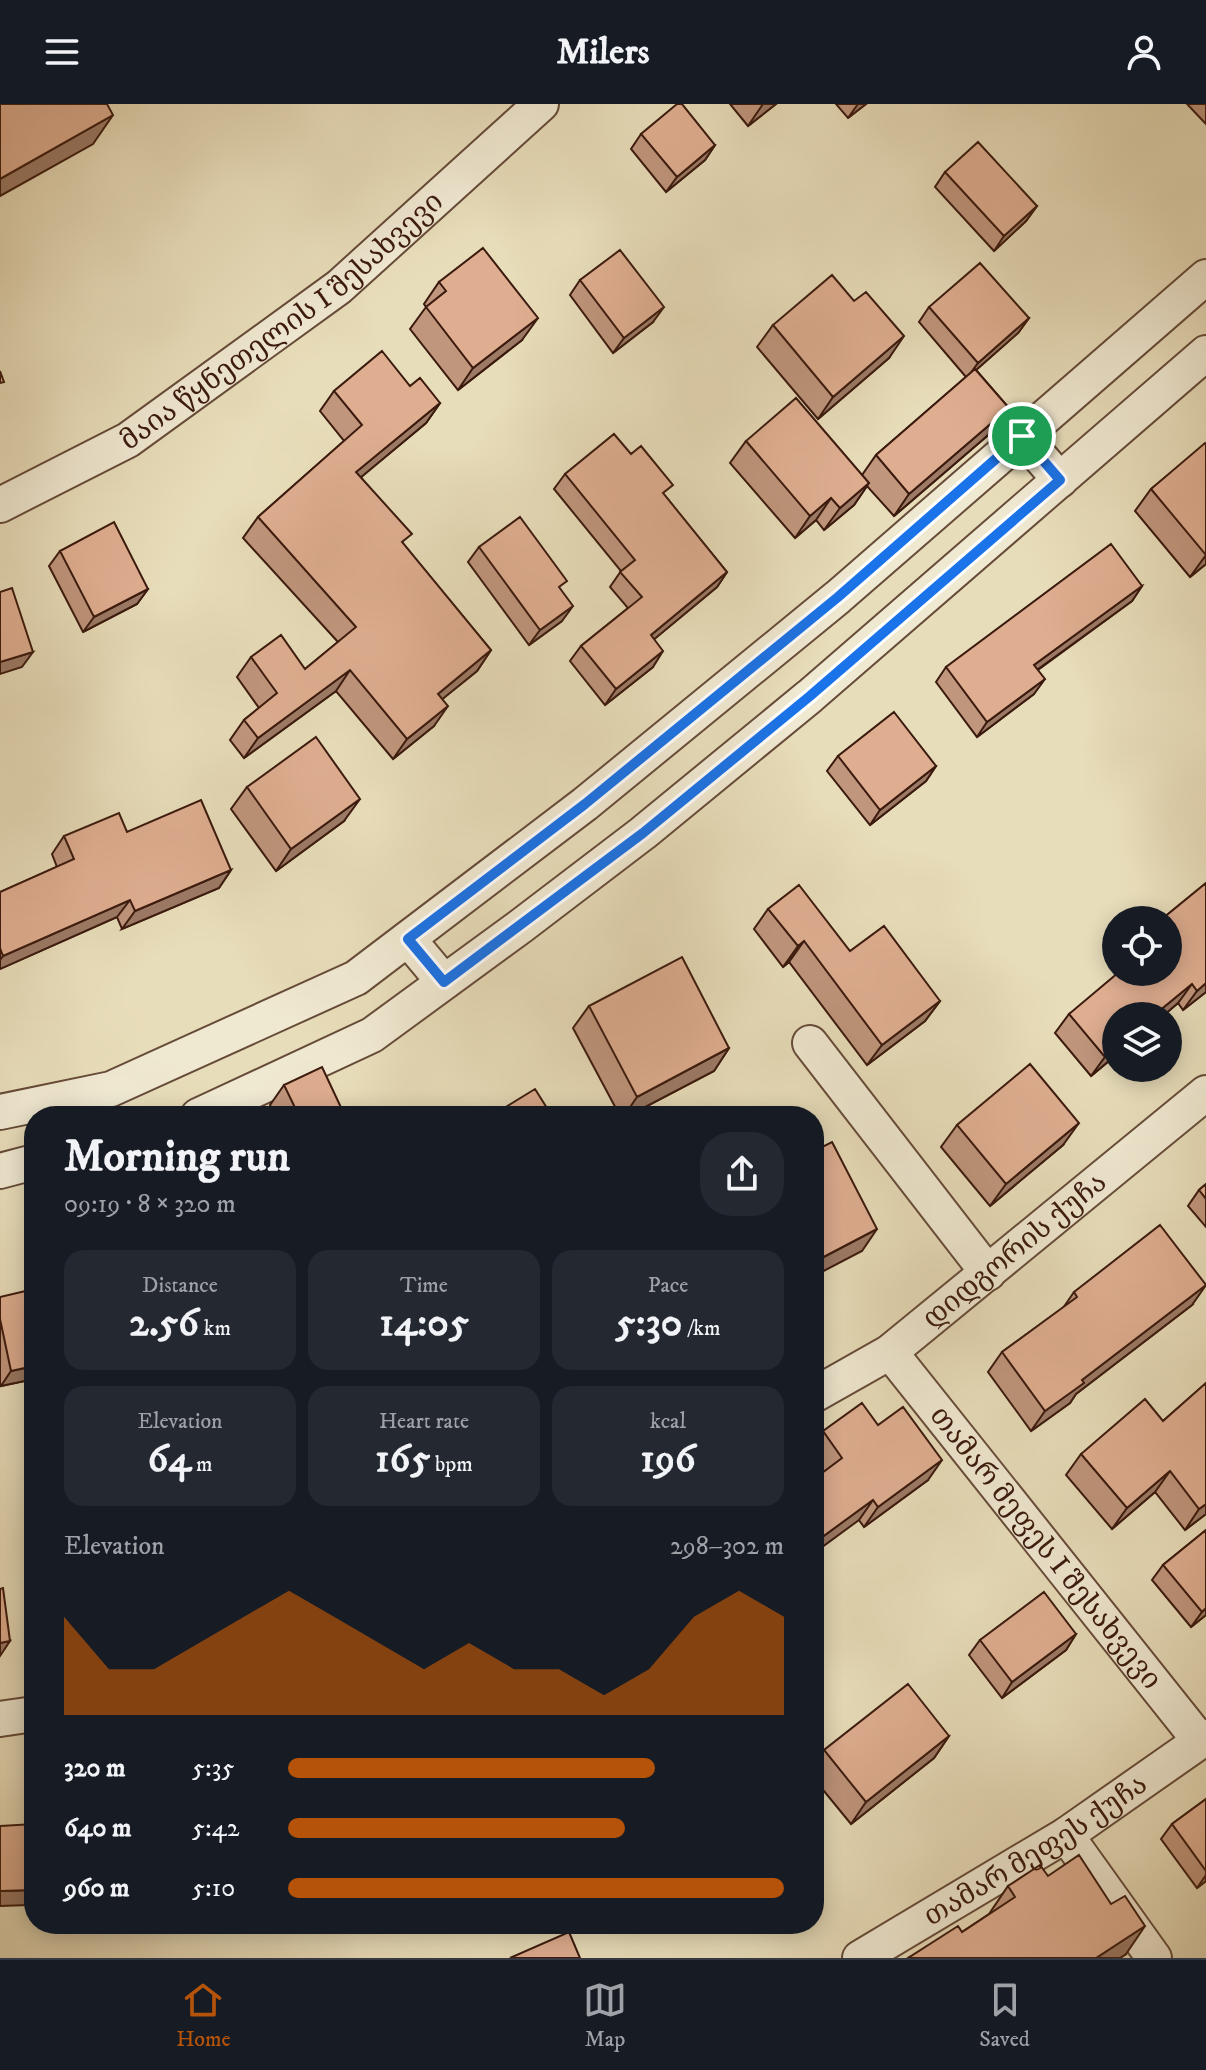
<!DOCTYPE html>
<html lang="en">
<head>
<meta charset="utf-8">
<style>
	body { margin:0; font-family:"IM FELL DW Pica","Noto Serif Georgian",serif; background:#242831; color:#f1f3f6; height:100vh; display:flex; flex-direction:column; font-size:30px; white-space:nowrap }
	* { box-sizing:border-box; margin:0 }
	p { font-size:26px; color:#9ea1a6 }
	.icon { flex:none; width:44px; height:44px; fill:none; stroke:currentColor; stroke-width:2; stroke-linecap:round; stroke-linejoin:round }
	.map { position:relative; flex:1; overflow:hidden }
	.panel { position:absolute; left:24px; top:1002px; width:800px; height:828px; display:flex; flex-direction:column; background:#171b24; border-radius:32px; box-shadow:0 4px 20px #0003 }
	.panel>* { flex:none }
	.buttons { position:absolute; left:1102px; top:802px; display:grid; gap:16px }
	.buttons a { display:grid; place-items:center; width:80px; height:80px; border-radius:50%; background:#171b24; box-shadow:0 4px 20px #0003; font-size:40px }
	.pin { position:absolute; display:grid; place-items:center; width:68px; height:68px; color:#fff; margin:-34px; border:4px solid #fff; border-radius:50%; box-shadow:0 2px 8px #0007 }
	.round { display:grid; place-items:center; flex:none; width:84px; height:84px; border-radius:32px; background:#242831 }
	.overview { display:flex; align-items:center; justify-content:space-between; height:136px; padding:0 40px }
	h1 { font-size:44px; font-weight:700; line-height:60px }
	.stats { display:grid; grid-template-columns:repeat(3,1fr); gap:12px; height:136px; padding:8px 40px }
	.stats div { display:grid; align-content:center; border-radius:20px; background:#242831; text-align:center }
	.stats b { font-size:40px; font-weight:700 }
	.stats small { font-size:22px; font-weight:400 }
	.stats p { font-size:22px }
	.chart { height:224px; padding:16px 40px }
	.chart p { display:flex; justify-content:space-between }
	.chart svg { width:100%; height:144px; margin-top:8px; fill:#b45309; opacity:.7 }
	ul { padding:0 40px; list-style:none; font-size:26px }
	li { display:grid; grid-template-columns:128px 96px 1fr; align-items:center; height:60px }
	li i { height:20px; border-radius:10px; background:#b45309 }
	header { display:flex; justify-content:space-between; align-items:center; height:104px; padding:0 40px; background:#171b24; font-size:36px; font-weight:700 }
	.menu { display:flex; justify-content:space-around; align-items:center; height:112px; border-top:2px solid #363941; background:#171b24; font-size:22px; color:#9ea1a6 }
	.menu a { display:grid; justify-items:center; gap:4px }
	.menu .active { color:#b45309 }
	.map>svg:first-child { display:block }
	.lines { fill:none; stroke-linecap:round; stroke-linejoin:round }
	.street-casing { stroke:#664b39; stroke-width:38 }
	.street { stroke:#f0e9d2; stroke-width:34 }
	.wall { fill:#c0967d; stroke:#3b1a0e; stroke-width:2 }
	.shaded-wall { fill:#9c7a66; stroke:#3b1a0e; stroke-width:2 }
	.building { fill:#dfae91; stroke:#3b1a0e; stroke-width:2 }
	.route-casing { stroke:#fff; stroke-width:16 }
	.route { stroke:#1a73e8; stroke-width:10 }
	.labels { text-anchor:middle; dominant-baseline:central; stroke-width:8; stroke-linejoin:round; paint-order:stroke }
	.street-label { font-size:28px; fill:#3b1a0e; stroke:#f0e9d2 }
</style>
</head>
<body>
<header><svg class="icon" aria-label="menu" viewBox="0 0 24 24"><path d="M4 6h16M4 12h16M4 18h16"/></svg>Milers<svg class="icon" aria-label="person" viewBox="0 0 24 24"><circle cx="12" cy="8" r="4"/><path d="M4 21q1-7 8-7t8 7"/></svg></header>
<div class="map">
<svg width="1206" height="1854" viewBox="0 0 1206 1854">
	<rect width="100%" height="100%" fill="#e8ddba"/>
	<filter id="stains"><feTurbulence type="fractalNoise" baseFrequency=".0025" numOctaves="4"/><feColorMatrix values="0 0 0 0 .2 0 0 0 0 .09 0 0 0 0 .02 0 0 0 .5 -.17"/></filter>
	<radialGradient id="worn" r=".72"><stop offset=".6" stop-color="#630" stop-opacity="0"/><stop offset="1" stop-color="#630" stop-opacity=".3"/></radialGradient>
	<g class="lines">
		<defs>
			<g id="street">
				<path d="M 1022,332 L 1060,376"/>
				<path id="s1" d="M 0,401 L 128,336 L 339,183 L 541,0"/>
				<path d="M 408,835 L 444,878"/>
				<path d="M 810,939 L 988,1169"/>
				<path d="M 0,1008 L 111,985 L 356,874 L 585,700 L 838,493 L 1206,173"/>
				<path d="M 198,1012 L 372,931 L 521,822 L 643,729 L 810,592 L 1206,249"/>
				<path d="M 0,1067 L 34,1058"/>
				<path id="s2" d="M 890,1248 L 1200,1637"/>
				<path id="s3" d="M 814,1291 L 890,1248 L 1206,989"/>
				<path d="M 0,1615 L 34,1610"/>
				<path d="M 1066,1731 L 1154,1854"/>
				<path id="s4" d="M 860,1854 L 1066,1731 L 1206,1633"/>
			</g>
		</defs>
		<!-- street casing -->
		<use href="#street" class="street-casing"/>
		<!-- street -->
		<use href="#street" class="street"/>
	</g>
	<!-- wall -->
	<path class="wall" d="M 730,0 L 776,0 L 748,22 Z
		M 836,0 L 866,0 L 848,14 Z
		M 1187,0 L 1206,0 L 1206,20 Z
		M 641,30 L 715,41 L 705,56 L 666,88 L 631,45 Z
		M 945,68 L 1037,102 L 1026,117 L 994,147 L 935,83 Z
		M 580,176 L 653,218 L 613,249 L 570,191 Z
		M 439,178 L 522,236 L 458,286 L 410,225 L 426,203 L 424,200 Z
		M 929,203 L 1029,214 L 1018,229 L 976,266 L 1009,304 L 994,326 L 894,412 L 867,382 L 854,401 L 824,426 L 816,416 L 795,434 L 730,359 L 746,337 L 862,371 L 876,351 L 966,273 L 919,218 Z
		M 773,221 L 889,254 L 818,315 L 757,243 Z
		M 410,282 L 440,299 L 426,319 L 361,373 L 404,441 L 491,546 L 477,567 L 442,595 L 434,622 L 393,655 L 336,587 L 244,654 L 230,636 L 244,616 L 259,604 L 237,573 L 251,553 L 305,565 L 338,538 L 243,434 L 258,413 L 344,337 L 320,307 L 334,287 Z
		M 1206,340 L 1206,460 L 1190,473 L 1135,407 L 1151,385 Z
		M 565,370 L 665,392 L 727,468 L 717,483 L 654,535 L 653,563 L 605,601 L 570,557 L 581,542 L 628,504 L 610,483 L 621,467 L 554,385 Z
		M 479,443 L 561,486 L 562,517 L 529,541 L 468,458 Z
		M 60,447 L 148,485 L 137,500 L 83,528 L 49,462 Z
		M 1142,482 L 1132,497 L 1038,566 L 1034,590 L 977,633 L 936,578 L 946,563 Z
		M 838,652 L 936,662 L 926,677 L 870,721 L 827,667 Z
		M 247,683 L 344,717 L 276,767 L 231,705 Z
		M 127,728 L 231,766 L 219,784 L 122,825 L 117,813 L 0,865 L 0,788 L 57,763 L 52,750 L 64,732 Z
		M 1206,779 L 1206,888 L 1183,906 L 1178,899 L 1091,972 L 1055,929 L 1069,910 L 1132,871 L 1168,868 L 1168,816 L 1161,816 Z
		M 768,805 L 850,847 L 940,897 L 925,917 L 867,961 L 789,858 L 783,863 L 754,825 Z
		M 589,902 L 729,944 L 714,967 L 628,1012 L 620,1012 L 573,924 Z
		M 284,981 L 345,1012 L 275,1012 L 270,1001 Z
		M 957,1021 L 1063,1041 L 990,1102 L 941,1043 Z
		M 1206,1080 L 1206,1123 L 1188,1102 L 1199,1086 Z
		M 1074,1188 L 1192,1201 L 1076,1290 L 1070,1299 L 1031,1327 L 988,1268 L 1002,1248 L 1063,1204 Z
		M 0,1193 L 34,1275 L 1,1282 L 0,1279 Z
		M 1206,1279 L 1206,1410 L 1185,1426 L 1155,1388 L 1112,1425 L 1066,1371 L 1081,1350 L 1163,1317 Z
		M 878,1321 L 928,1376 L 864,1423 L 814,1355 L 814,1340 L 823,1327 Z
		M 1206,1426 L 1206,1511 L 1191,1523 L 1152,1476 L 1163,1461 Z
		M 1076,1530 L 1066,1546 L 1002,1594 L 969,1551 L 980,1536 Z
		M 949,1632 L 934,1654 L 851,1720 L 814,1675 L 814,1661 L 824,1646 Z
		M 1206,1695 L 1206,1777 L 1197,1784 L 1161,1735 L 1172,1720 Z
		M 1048,1772 L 1126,1850 L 1120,1854 L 908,1854 L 962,1828 L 989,1810 L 1008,1782 Z"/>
	<!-- shaded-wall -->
	<path class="shaded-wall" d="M 763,0 L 776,0 L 748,22 Z
		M 858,0 L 866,0 L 848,14 Z
		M 113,11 L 93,40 L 0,92 L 0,75 Z
		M 715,41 L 705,56 L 666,88 L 677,73 Z
		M 1037,102 L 1026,117 L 994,147 L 1004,132 Z
		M 664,203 L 653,218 L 613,249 L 624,234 Z
		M 538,214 L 522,236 L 458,286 L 473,264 Z
		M 1029,214 L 1018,229 L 967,274 L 978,259 Z
		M 904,232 L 889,254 L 818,315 L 833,293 Z
		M 440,299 L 426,319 L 342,389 L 356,368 Z
		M 1009,304 L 994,326 L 894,412 L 909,390 Z
		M 869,379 L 854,401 L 824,426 L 840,404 Z
		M 831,394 L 816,416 L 795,434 L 810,412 Z
		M 1206,451 L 1206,460 L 1190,473 Z
		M 727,468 L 717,483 L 640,547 L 651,531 Z
		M 1142,482 L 1132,497 L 1023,576 L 1034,561 Z
		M 148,485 L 137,500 L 83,528 L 94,513 Z
		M 573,502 L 562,517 L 529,541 L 540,526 Z
		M 491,546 L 477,567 L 424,610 L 438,590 Z
		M 663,547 L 653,563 L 605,601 L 616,585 Z
		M 33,548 L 22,563 L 0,570 L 0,558 Z
		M 350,566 L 336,587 L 244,654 L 258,634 Z
		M 1045,575 L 1034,590 L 977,633 L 987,618 Z
		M 448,602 L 434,622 L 393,655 L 407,635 Z
		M 936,662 L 926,677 L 870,721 L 880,706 Z
		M 360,695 L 344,717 L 276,767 L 291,745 Z
		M 231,766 L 219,784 L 122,825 L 135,807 Z
		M 130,796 L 117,813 L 0,865 L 0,856 L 3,852 Z
		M 804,837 L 789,858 L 783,863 L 798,842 Z
		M 1206,879 L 1206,888 L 1183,906 L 1197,887 Z
		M 1192,880 L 1178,899 L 1163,912 L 1153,912 Z
		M 940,897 L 925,917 L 867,961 L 882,941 Z
		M 1116,943 L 1116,951 L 1091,972 L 1105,953 Z
		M 729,944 L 714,967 L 628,1012 L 624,1012 L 637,993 Z
		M 1079,1019 L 1063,1041 L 990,1102 L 1006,1080 Z
		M 877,1125 L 862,1147 L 814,1172 L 814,1158 Z
		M 1206,1181 L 1192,1201 L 1076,1290 L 1070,1299 L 1031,1327 L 1045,1307 L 1082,1276 Z
		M 34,1262 L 34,1275 L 1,1282 L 11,1267 Z
		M 942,1356 L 928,1376 L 864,1423 L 878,1403 Z
		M 1170,1367 L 1155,1388 L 1112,1425 L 1127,1404 Z
		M 873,1396 L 859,1416 L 814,1449 L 814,1439 Z
		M 1206,1400 L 1206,1410 L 1185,1426 L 1199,1405 Z
		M 1206,1504 L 1206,1511 L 1191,1523 L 1202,1508 Z
		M 1076,1530 L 1066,1546 L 1002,1594 L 1012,1578 Z
		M 10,1537 L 0,1552 L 0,1539 Z
		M 949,1632 L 934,1654 L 851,1720 L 866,1698 Z
		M 1206,1771 L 1206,1777 L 1197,1784 Z
		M 34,1786 L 34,1793 L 29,1801 L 0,1802 L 0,1787 Z
		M 1145,1822 L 1126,1850 L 1120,1854 L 1096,1854 Z"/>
	<!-- building -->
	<path class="building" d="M 0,0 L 107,0 L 113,11 L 0,75 Z
		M 677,0 L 682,0 L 715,41 L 677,73 L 641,30 Z
		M 978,38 L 1037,102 L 1004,132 L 945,68 Z
		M 483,144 L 538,214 L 473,264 L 426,203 L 446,187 L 439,178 Z
		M 620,146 L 664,203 L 624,234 L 580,176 Z
		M 980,159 L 1029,214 L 978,259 L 929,203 Z
		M 832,171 L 854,197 L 866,188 L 904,232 L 833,293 L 773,221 Z
		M 382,247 L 410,282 L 420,274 L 440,299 L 356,368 L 412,430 L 402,438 L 491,546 L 438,590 L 448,602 L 407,635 L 350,566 L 258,634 L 244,616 L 277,589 L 251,553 L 281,531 L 305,565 L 356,523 L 258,413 L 362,321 L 334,287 Z
		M 975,265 L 1009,304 L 909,390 L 876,351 Z
		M 0,267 L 4,278 L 0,279 Z
		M 796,294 L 869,379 L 840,404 L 831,394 L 810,412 L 746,337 Z
		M 614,330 L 631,350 L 641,342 L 673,381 L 663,389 L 727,468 L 651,531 L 663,547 L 616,585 L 581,542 L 642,493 L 620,468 L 635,456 L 565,370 Z
		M 1205,339 L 1206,340 L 1206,451 L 1151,385 Z
		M 520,413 L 567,477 L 559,483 L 573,502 L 540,526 L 479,443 Z
		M 114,418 L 148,485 L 94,513 L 60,447 Z
		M 1111,440 L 1142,482 L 1034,561 L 1045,575 L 987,618 L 946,563 Z
		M 12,484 L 33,548 L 0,558 L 0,488 Z
		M 894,608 L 936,662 L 880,706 L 838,652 Z
		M 316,633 L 360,695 L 291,745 L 247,683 Z
		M 201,696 L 231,766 L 135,807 L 130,796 L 3,852 L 0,844 L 0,788 L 74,755 L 64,732 L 119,709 L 127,728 Z
		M 1206,779 L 1206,879 L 1197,887 L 1192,880 L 1153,912 L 1116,912 L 1116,943 L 1105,953 L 1069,910 L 1119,868 L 1129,868 L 1132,871 L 1136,868 L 1168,868 L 1168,841 L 1177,834 L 1168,823 L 1168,816 L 1162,815 Z
		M 799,781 L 850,847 L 884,822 L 940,897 L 882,941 L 804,837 L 798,842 L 768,805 Z
		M 682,853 L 729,944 L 637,993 L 589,902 Z
		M 1030,960 L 1079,1019 L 1006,1080 L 957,1021 Z
		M 322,963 L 345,1012 L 299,1012 L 284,981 Z
		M 535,985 L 552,1012 L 491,1012 Z
		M 832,1038 L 877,1125 L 814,1158 L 814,1047 Z
		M 1206,1080 L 1206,1095 L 1199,1086 Z
		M 1160,1121 L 1206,1181 L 1082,1276 L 1084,1279 L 1045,1307 L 1002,1248 L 1077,1193 L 1074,1188 Z
		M 34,1185 L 34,1262 L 11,1267 L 0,1215 L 0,1193 Z
		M 1206,1279 L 1206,1400 L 1199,1405 L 1170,1367 L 1127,1404 L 1081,1350 L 1145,1295 L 1163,1317 Z
		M 862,1299 L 878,1321 L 903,1303 L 942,1356 L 878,1403 L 873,1396 L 814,1439 L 814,1375 L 842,1354 L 823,1327 Z
		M 1206,1426 L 1206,1504 L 1202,1508 L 1163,1461 Z
		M 3,1484 L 10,1537 L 0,1539 L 0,1485 Z
		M 1044,1488 L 1076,1530 L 1012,1578 L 980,1536 Z
		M 908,1580 L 949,1632 L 866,1698 L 824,1646 Z
		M 1206,1695 L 1206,1767 L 1172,1720 Z
		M 34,1720 L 34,1786 L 0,1787 L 0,1722 Z
		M 1079,1751 L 1111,1800 L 1125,1792 L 1145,1822 L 1096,1854 L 908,1854 L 958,1822 L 962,1828 L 1015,1793 L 1008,1782 L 1040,1761 L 1048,1772 Z
		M 569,1828 L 580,1854 L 510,1854 Z"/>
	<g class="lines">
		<defs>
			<path id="route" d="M 1022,332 L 1060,376 L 810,592 L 643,729 L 444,878 L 408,835 L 585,700 L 838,493 Z"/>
		</defs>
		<!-- route casing -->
		<use href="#route" class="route-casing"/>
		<!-- route -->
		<use href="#route" class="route"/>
	</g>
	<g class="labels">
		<!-- street labels -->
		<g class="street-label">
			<text stroke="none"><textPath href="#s1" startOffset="338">მაია წყნეთელის I შესახვევი</textPath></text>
			<text stroke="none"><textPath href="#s3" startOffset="248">დიდგორის ქუჩა</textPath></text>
			<text stroke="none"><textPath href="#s2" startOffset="250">თამარ მეფეს I შესახვევი</textPath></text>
			<text stroke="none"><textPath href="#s4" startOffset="206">თამარ მეფეს ქუჩა</textPath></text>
		</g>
	</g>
	<rect width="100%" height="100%" filter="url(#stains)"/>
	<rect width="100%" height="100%" fill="url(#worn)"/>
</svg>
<div class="buttons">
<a><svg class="icon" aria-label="locate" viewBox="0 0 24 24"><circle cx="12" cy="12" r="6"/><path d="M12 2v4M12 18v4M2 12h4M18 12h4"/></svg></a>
<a><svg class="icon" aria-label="layers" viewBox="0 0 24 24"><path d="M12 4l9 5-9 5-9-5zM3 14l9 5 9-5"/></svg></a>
</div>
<div class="pin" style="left:1022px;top:332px;background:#1e9e55"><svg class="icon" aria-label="arrive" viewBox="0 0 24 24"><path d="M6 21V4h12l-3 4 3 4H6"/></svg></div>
<section class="panel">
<div class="overview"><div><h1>Morning run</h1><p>09:19 · 8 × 320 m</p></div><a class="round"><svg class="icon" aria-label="share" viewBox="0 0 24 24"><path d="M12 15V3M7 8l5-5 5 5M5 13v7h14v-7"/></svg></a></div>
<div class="stats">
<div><p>Distance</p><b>2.56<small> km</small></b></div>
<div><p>Time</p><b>14:05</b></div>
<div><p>Pace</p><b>5:30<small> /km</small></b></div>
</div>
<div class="stats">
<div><p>Elevation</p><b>64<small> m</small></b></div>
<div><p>Heart rate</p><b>165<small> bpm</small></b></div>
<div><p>kcal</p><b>196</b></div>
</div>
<div class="chart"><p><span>Elevation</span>298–302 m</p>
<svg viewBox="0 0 160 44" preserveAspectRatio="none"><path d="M0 44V14L10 30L20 30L30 22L40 14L50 6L60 14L70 22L80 30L90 22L100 30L110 30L120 38L130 30L140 14L150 6L160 14V44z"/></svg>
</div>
<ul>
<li><b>320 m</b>5:35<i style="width:74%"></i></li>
<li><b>640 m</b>5:42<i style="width:68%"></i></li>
<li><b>960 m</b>5:10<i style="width:100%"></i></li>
</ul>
</section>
</div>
<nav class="menu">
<a class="active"><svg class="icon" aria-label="home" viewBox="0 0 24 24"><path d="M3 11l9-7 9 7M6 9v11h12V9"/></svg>Home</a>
<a><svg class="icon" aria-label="map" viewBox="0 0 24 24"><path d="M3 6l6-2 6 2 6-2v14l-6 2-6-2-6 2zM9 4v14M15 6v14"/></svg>Map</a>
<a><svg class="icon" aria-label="saved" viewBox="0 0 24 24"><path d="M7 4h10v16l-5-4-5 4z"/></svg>Saved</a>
</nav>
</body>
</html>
